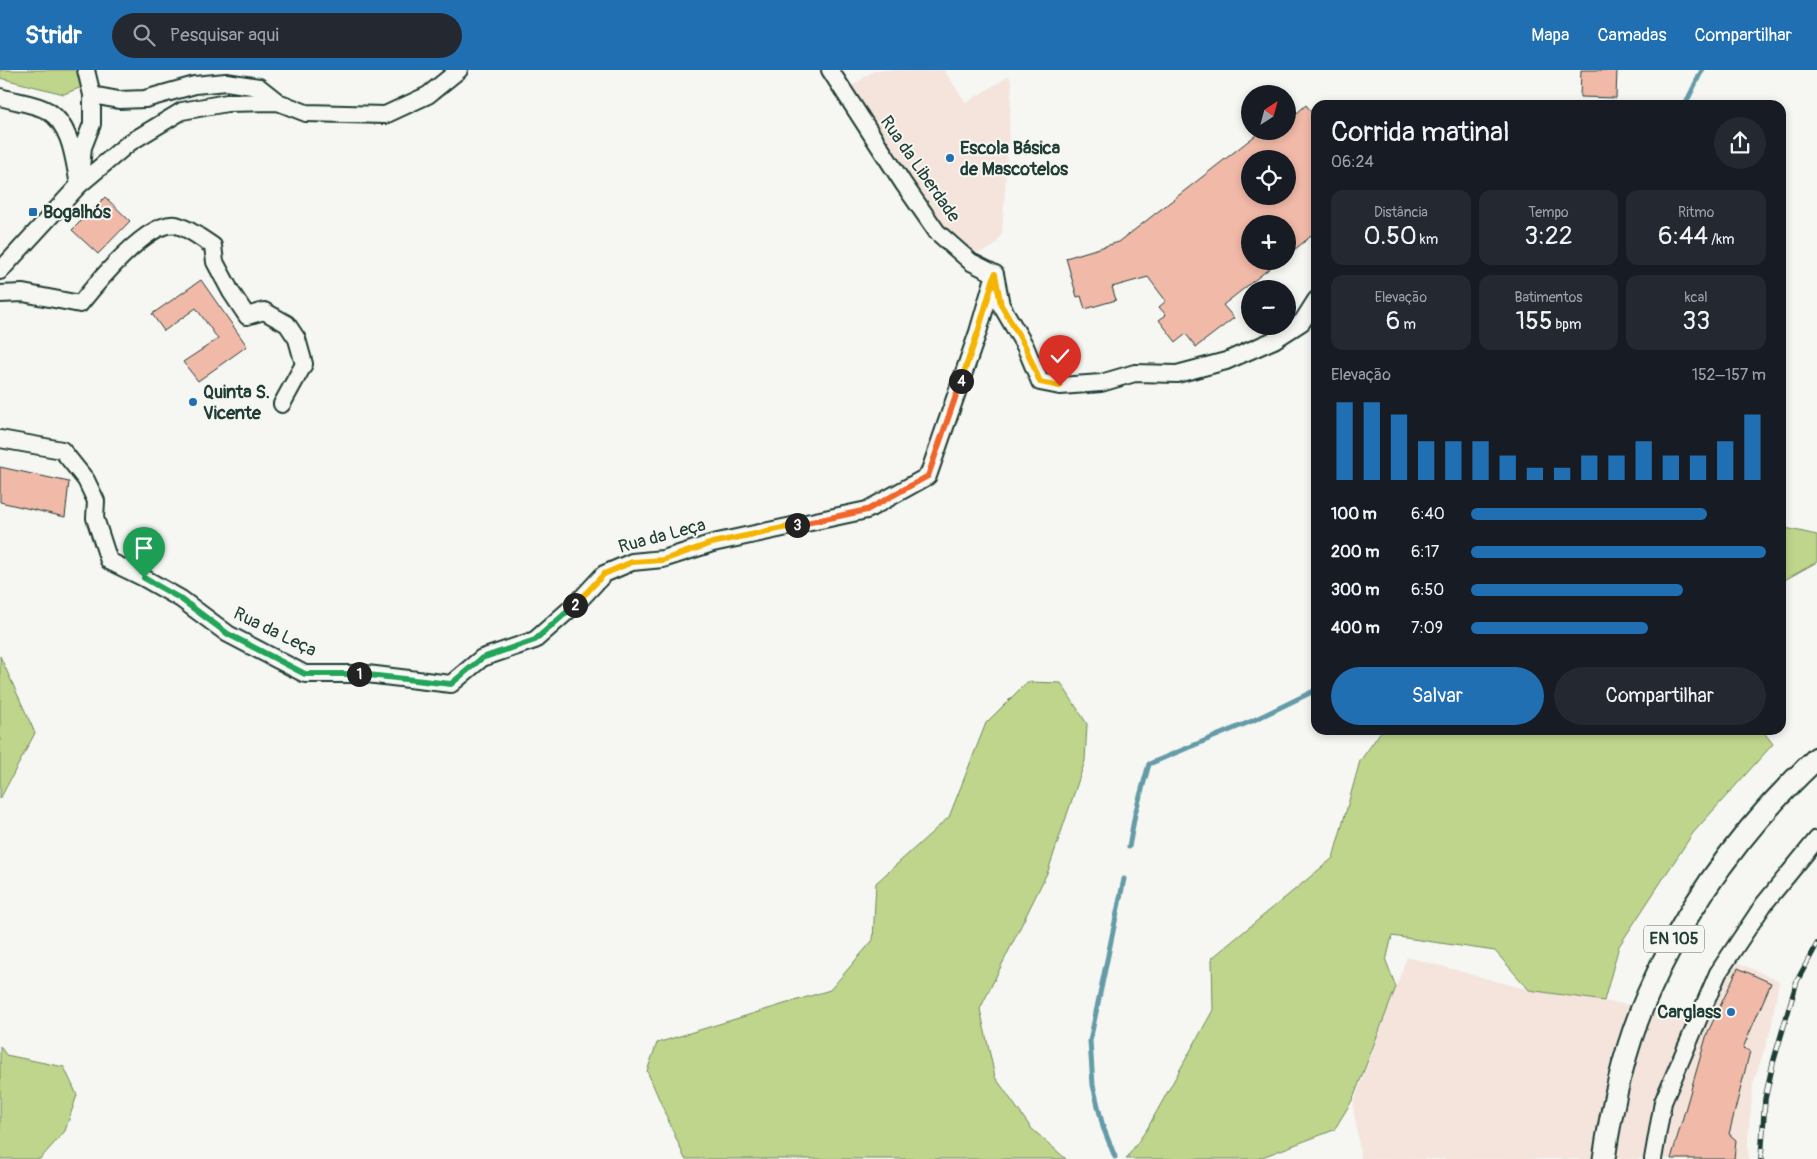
<!DOCTYPE html>
<html lang="pt">
<head>
<meta charset="utf-8">
<style>
	body { margin:0; font-family:Pangolin,sans-serif; background:#242831; color:#f1f3f6; height:100vh; display:flex; flex-direction:column; font-size:19px; white-space:nowrap }
	* { box-sizing:border-box; margin:0 }
	p { font-size:16px; color:#9ea1a6 }
	.icon { flex:none; width:28px; height:28px; fill:none; stroke:currentColor; stroke-width:2; stroke-linecap:round; stroke-linejoin:round }
	.map { position:relative; flex:1; overflow:hidden }
	.side { position:absolute; left:1311px; top:30px; width:475px; height:635px; display:flex; flex-direction:column; background:#171b24; border-radius:15px; box-shadow:0 2px 8px #0003 }
	.side>* { flex:none }
	.needle { width:32px; rotate:36deg }
	.fabs { position:absolute; left:1241px; top:15px; display:grid; gap:10px }
	.fabs a { display:grid; place-items:center; width:55px; height:55px; border-radius:50%; background:#171b24; box-shadow:0 2px 8px #0003; font-size:25px }
	.pin { position:absolute; display:grid; place-items:center; width:42px; height:42px; color:#fff; margin:-51px -21px; border-radius:50% 50% 50% 0; rotate:-45deg; box-shadow:0 0 5px #0007 }
	.pin .icon { rotate:45deg }
	.km { position:absolute; width:25px; height:25px; margin:-12px; border-radius:50%; background:#222; color:#fff; font-size:14px; line-height:25px; text-align:center }
	.round { display:grid; place-items:center; flex:none; width:52px; height:52px; border-radius:26px; background:#242831 }
	.overview { display:flex; align-items:center; justify-content:space-between; height:85px; padding:0 20px }
	h1 { font-size:28px; font-weight:600; line-height:38px }
	.metrics { display:grid; grid-template-columns:repeat(3,1fr); gap:8px; height:85px; padding:5px 20px }
	.metrics div { display:grid; align-content:center; border-radius:12px; background:#242831; text-align:center }
	.metrics b { font-size:25px; font-weight:600 }
	.metrics small { font-size:14px; font-weight:400 }
	.metrics p { font-size:14px }
	.chart { height:140px; padding:10px 20px }
	.chart p { display:flex; justify-content:space-between }
	.chart svg { width:100%; height:90px; margin-top:5px; stroke:#1f6fb2; stroke-width:6 }
	.cta { display:flex; gap:10px; margin-top:auto; padding:10px 20px }
	.cta a { flex:1; height:58px; border-radius:30px; background:#1f6fb2; color:#fff; font-size:20px; font-weight:600; line-height:58px; text-align:center }
	.cta a+a { background:#242831; color:#f1f3f6 }
	ul { padding:0 20px; list-style:none; font-size:16px }
	li { display:grid; grid-template-columns:80px 60px 1fr; align-items:center; height:38px }
	li i { height:12px; border-radius:6px; background:#1f6fb2 }
	header { display:flex; align-items:center; gap:30px; box-sizing:border-box; height:70px; padding:0 25px; background:#1f6fb2; color:#fff }
	header strong { font-size:24px }
	nav { display:flex; gap:28px; margin-inline-start:auto; font-size:18px }
	.search { width:350px; height:45px; background:#242831; display:flex; align-items:center; gap:12px; box-sizing:border-box; padding:0 18px; border-radius:28px; color:#9ea1a6; font-size:19px }
	.map>svg:first-child { display:block }
	.built { fill:#f4e4dc }
	.green { fill:#bfd58b; stroke:#6f8960 }
	.lines { fill:none; stroke-linecap:round; stroke-linejoin:round }
	.stream { stroke:#649ba7; stroke-width:5 }
	.building { fill:#f1b9a8; stroke:#1f3d34; fill-rule:evenodd }
	.minor-casing { stroke:#1f3d34; stroke-width:20 }
	.major-casing { stroke:#1f3d34; stroke-width:25 }
	.minor { stroke:#f6f6f2; stroke-width:16 }
	.major { stroke:#f6f6f2; stroke-width:21 }
	.rail-casing { stroke:#1f3d34; stroke-width:5.5 }
	.rail { stroke:#f6f6f2; stroke-width:4; stroke-dasharray:11; stroke-linecap:butt }
	.split-1-casing { stroke:#fff; stroke-width:10 }
	.split-2-casing { stroke:#fff; stroke-width:10 }
	.split-3-casing { stroke:#fff; stroke-width:10 }
	.split-4-casing { stroke:#fff; stroke-width:10 }
	.split-5-casing { stroke:#fff; stroke-width:10 }
	.split-1 { stroke:#22a559; stroke-width:6 }
	.split-2 { stroke:#22a559; stroke-width:6 }
	.split-3 { stroke:#f5b400; stroke-width:6 }
	.split-4 { stroke:#f0652b; stroke-width:6 }
	.split-5 { stroke:#f5b400; stroke-width:6 }
	.poi-dot { fill:#1f6fb2; stroke:#f6f6f2; stroke-width:2 }
	.labels { text-anchor:middle; dominant-baseline:central; stroke-width:4; stroke-linejoin:round; paint-order:stroke }
	.shield { fill:#f6f6f2; stroke:#60746d; stroke-width:1 }
	.shield-label { font-size:16px; font-weight:bold; fill:#1f3d34 }
	.poi-label { font-size:18px; font-weight:bold; fill:#1f3d34; stroke:#f6f6f2; text-anchor:start }
	.street-label { font-size:18px; fill:#1f3d34; stroke:#f6f6f2 }
</style>
</head>
<body>
<header>
<strong>Stridr</strong>
<div class="search"><svg class="icon" aria-label="search" viewBox="0 0 24 24"><circle cx="10" cy="10" r="6"/><path d="M15 15l6 6"/></svg>Pesquisar aqui</div>
<nav><a>Mapa</a><a>Camadas</a><a>Compartilhar</a></nav>
</header>
<div class="map">
<svg width="1817" height="1089" viewBox="0 0 1817 1089">
	<rect width="100%" height="100%" fill="#f6f6f2"/>
	<filter id="ink" filterUnits="userSpaceOnUse"><feTurbulence type="fractalNoise" baseFrequency=".02" numOctaves="2"/><feDisplacementMap in="SourceGraphic" scale="10" xChannelSelector="R" yChannelSelector="G"/><feConvolveMatrix kernelMatrix="1 2 1 2 8 2 1 2 1" color-interpolation-filters="sRGB"/></filter>
	<g filter="url(#ink)">
		<!-- built -->
		<path class="built" d="M 875,0 L 944,0 L 966,33 L 1009,6 L 1012,13 L 1002,163 L 996,174 L 991,178 L 981,182 L 971,182 L 943,160 L 849,18 Z
			M 1407,887 L 1529,920 L 1703,946 L 1732,890 L 1779,911 L 1771,959 L 1753,1014 L 1748,1070 L 1748,1089 L 1361,1089 L 1353,1035 Z"/>
		<!-- green -->
		<path class="green" d="M 0,0 L 96,0 L 95,12 L 64,24 L 0,8 Z
			M 1781,457 L 1817,465 L 1817,492 L 1781,512 Z
			M 0,586 L 35,663 L 0,729 Z
			M 1027,612 L 1061,613 L 1087,654 L 1085,691 L 1048,801 L 980,939 L 995,1007 L 1031,1058 L 1066,1089 L 685,1089 L 647,1001 L 657,973 L 830,920 L 873,870 L 876,813 L 949,747 L 986,653 Z
			M 1382,660 L 1762,660 L 1773,674 L 1693,763 L 1619,876 L 1604,931 L 1529,920 L 1495,881 L 1392,866 L 1386,891 L 1396,917 L 1353,1029 L 1334,1060 L 1257,1089 L 1126,1089 L 1147,1059 L 1213,940 L 1212,888 L 1333,788 L 1360,691 Z
			M 0,976 L 6,985 L 64,997 L 77,1025 L 65,1061 L 40,1089 L 0,1089 Z"/>
		<g class="lines">
			<!-- stream -->
			<path class="stream" d="M 1685,35 L 1702,0
				M 1129,777 L 1135,744 L 1149,694 L 1252,651 L 1316,620
				M 1115,1087 L 1103,1057 L 1093,1015 L 1090,971 L 1124,809"/>
		</g>
		<!-- building -->
		<path class="building" d="M 1581,0 L 1617,0 L 1616,28 L 1580,27 Z
			M 1288,31 L 1297,43 L 1306,35 L 1316,48 L 1316,162 L 1288,185 L 1288,154 L 1250,154 L 1250,191 L 1279,191 L 1223,235 L 1234,248 L 1196,277 L 1186,264 L 1176,272 L 1159,250 L 1166,245 L 1159,237 L 1166,231 L 1148,207 L 1112,217 L 1116,230 L 1085,239 L 1081,226 L 1077,227 L 1066,188 L 1119,172 L 1261,61 L 1288,61 ZM 1250,89 L 1288,89 L 1288,126 L 1250,126 Z
			M 105,127 L 130,151 L 98,184 L 72,160 Z
			M 201,210 L 247,276 L 198,311 L 183,292 L 218,269 L 196,238 L 164,261 L 152,244 Z
			M 0,397 L 69,412 L 65,447 L 0,432 Z
			M 1738,898 L 1771,913 L 1743,978 L 1750,981 L 1729,1064 L 1736,1070 L 1734,1089 L 1671,1089 L 1707,964 Z"/>
		<g class="lines">
			<defs>
				<path id="minor" d="M 830,0 L 903,113 L 937,162 L 971,192 L 995,204 L 1001,235 L 1025,276 L 1040,312 L 1060,316 L 1101,313 L 1135,303 L 1177,304 L 1226,291 L 1274,270 L 1302,252 L 1316,230
					M 92,25 L 119,30 L 145,29 L 195,15 L 226,12 L 259,17 L 278,32
					M 0,27 C 16,32 34,33 48,41 C 72,56 74,91 79,115
					M 81,98 L 83,77 L 92,54 L 92,25 L 86,0
					M 0,201 L 79,115 L 129,73 L 182,41 L 227,33 L 278,32 L 306,43 L 385,45 L 428,25 L 459,0
					M 0,224 L 23,223 L 80,234 C 96,214 149,149 176,155 C 189,158 202,169 213,176 L 215,192 L 231,222 L 247,246 L 264,241 L 287,254 L 297,269 L 304,294 L 282,334
					M 0,369 L 62,380 L 86,410 L 96,431 L 95,448 L 109,491 L 144,508 L 181,529 L 228,564 L 305,604 L 367,604 L 451,614 L 482,588 L 535,570 L 578,532 L 604,504 L 632,492 L 663,489 L 713,473 L 867,440 L 928,406 L 978,262 L 995,204
					M 1653,1089 L 1663,1032 L 1718,903 L 1764,834 L 1817,769"/>
				<path id="major" d="M 1604,1089 C 1612,1034 1625,976 1648,924 C 1687,834 1745,755 1817,688"/>
			</defs>
			<!-- minor casing -->
			<use href="#minor" class="minor-casing"/>
			<!-- major casing -->
			<use href="#major" class="major-casing"/>
			<!-- minor -->
			<use href="#minor" class="minor"/>
			<!-- major -->
			<use href="#major" class="major"/>
			<defs>
				<path id="rail" d="M 1761,1089 L 1765,1029 L 1773,993 L 1797,911 L 1817,874"/>
			</defs>
			<!-- rail casing -->
			<use href="#rail" class="rail-casing"/>
			<!-- rail -->
			<use href="#rail" class="rail"/>
		</g>
	</g>
	<g class="lines" filter="url(#ink)">
		<defs>
			<path id="split-1" d="M 144,508 L 181,529 L 228,564 L 305,604 L 359,604"/>
			<path id="split-2" d="M 359,604 L 451,614 L 482,588 L 535,570 L 575,535"/>
			<path id="split-3" d="M 575,535 L 604,504 L 632,492 L 663,490 L 712,473 L 797,455"/>
			<path id="split-4" d="M 797,455 L 867,440 L 928,406 L 961,311"/>
			<path id="split-5" d="M 961,311 L 978,262 L 995,204 L 1001,235 L 1025,276 L 1040,312 L 1060,316"/>
		</defs>
		<!-- split-1 casing -->
		<use href="#split-1" class="split-1-casing"/>
		<!-- split-2 casing -->
		<use href="#split-2" class="split-2-casing"/>
		<!-- split-3 casing -->
		<use href="#split-3" class="split-3-casing"/>
		<!-- split-4 casing -->
		<use href="#split-4" class="split-4-casing"/>
		<!-- split-5 casing -->
		<use href="#split-5" class="split-5-casing"/>
		<!-- split-1 -->
		<use href="#split-1" class="split-1"/>
		<!-- split-2 -->
		<use href="#split-2" class="split-2"/>
		<!-- split-3 -->
		<use href="#split-3" class="split-3"/>
		<!-- split-4 -->
		<use href="#split-4" class="split-4"/>
		<!-- split-5 -->
		<use href="#split-5" class="split-5"/>
	</g>
	<!-- markers -->
	<g class="poi-dot">
		<circle cx="950" cy="88" r="5"/>
		<rect x="28" y="137" width="10" height="10" rx="2.5"/>
		<circle cx="193" cy="332" r="5"/>
		<circle cx="1731" cy="942" r="5"/>
	</g>
	<g class="labels">
		<!-- shield labels -->
		<rect class="shield" x="1644" y="855.5" width="60" height="27" rx="4"/>
		<g class="shield-label">
			<text x="1674" y="869">EN 105</text>
		</g>
		<!-- poi labels -->
		<g class="poi-label">
			<text x="960" y="78">Escola Básica<tspan x="960" dy="21">de Mascotelos</tspan></text>
			<text x="43" y="142">Bogalhós</text>
			<text x="203" y="322">Quinta S.<tspan x="203" dy="21">Vicente</tspan></text>
			<text x="1721" y="942" text-anchor="end">Carglass</text>
		</g>
		<!-- street labels -->
		<g class="street-label">
			<text transform="translate(920 99) rotate(55)">Rua da Liberdade</text>
			<text transform="translate(662 466) rotate(-15)">Rua da Leça</text>
			<text transform="translate(275 562) rotate(26)">Rua da Leça</text>
		</g>
	</g>
</svg>
<div class="fabs">
<a><svg class="needle" viewBox="-14 -14 28 28"><path d="M0-13l5 13h-10z" fill="#e53935"/><path d="M0 13l5-13h-10z" fill="#9ea1a6"/></svg></a>
<a><svg class="icon" aria-label="locate" viewBox="0 0 24 24"><circle cx="12" cy="12" r="6"/><path d="M12 2v4M12 18v4M2 12h4M18 12h4"/></svg></a>
<a>+</a>
<a>−</a>
</div>
<div class="pin" style="left:144px;top:508px;background:#1e9e55"><svg class="icon" aria-label="arrive" viewBox="0 0 24 24"><path d="M6 21V4h12l-3 4 3 4H6"/></svg></div>
<div class="pin" style="left:1060px;top:316px;background:#d93025"><svg class="icon" aria-label="check" viewBox="0 0 24 24"><path d="M5 12l5 5 9-10"/></svg></div>
<b class="km" style="left:359px;top:604px">1</b>
<b class="km" style="left:575px;top:535px">2</b>
<b class="km" style="left:797px;top:455px">3</b>
<b class="km" style="left:961px;top:311px">4</b>
<section class="side">
<div class="overview"><div><h1>Corrida matinal</h1><p>06:24</p></div><a class="round"><svg class="icon" aria-label="share" viewBox="0 0 24 24"><path d="M12 15V3M7 8l5-5 5 5M5 13v7h14v-7"/></svg></a></div>
<div class="metrics">
<div><p>Distância</p><b>0.50<small> km</small></b></div>
<div><p>Tempo</p><b>3:22</b></div>
<div><p>Ritmo</p><b>6:44<small> /km</small></b></div>
</div>
<div class="metrics">
<div><p>Elevação</p><b>6<small> m</small></b></div>
<div><p>Batimentos</p><b>155<small> bpm</small></b></div>
<div><p>kcal</p><b>33</b></div>
</div>
<div class="chart"><p><span>Elevação</span>152–157 m</p>
<svg viewBox="0 0 160 44" preserveAspectRatio="none"><path d="M5 44V6M15 44V6M25 44V12M35 44V25M45 44V25M55 44V25M65 44V32M75 44V38M85 44V38M95 44V32M105 44V32M115 44V25M125 44V32M135 44V32M145 44V25M155 44V12"/></svg>
</div>
<ul>
<li><b>100 m</b>6:40<i style="width:80%"></i></li>
<li><b>200 m</b>6:17<i style="width:100%"></i></li>
<li><b>300 m</b>6:50<i style="width:72%"></i></li>
<li><b>400 m</b>7:09<i style="width:60%"></i></li>
</ul>
<div class="cta"><a>Salvar</a><a>Compartilhar</a></div>
</section>
</div>
</body>
</html>
